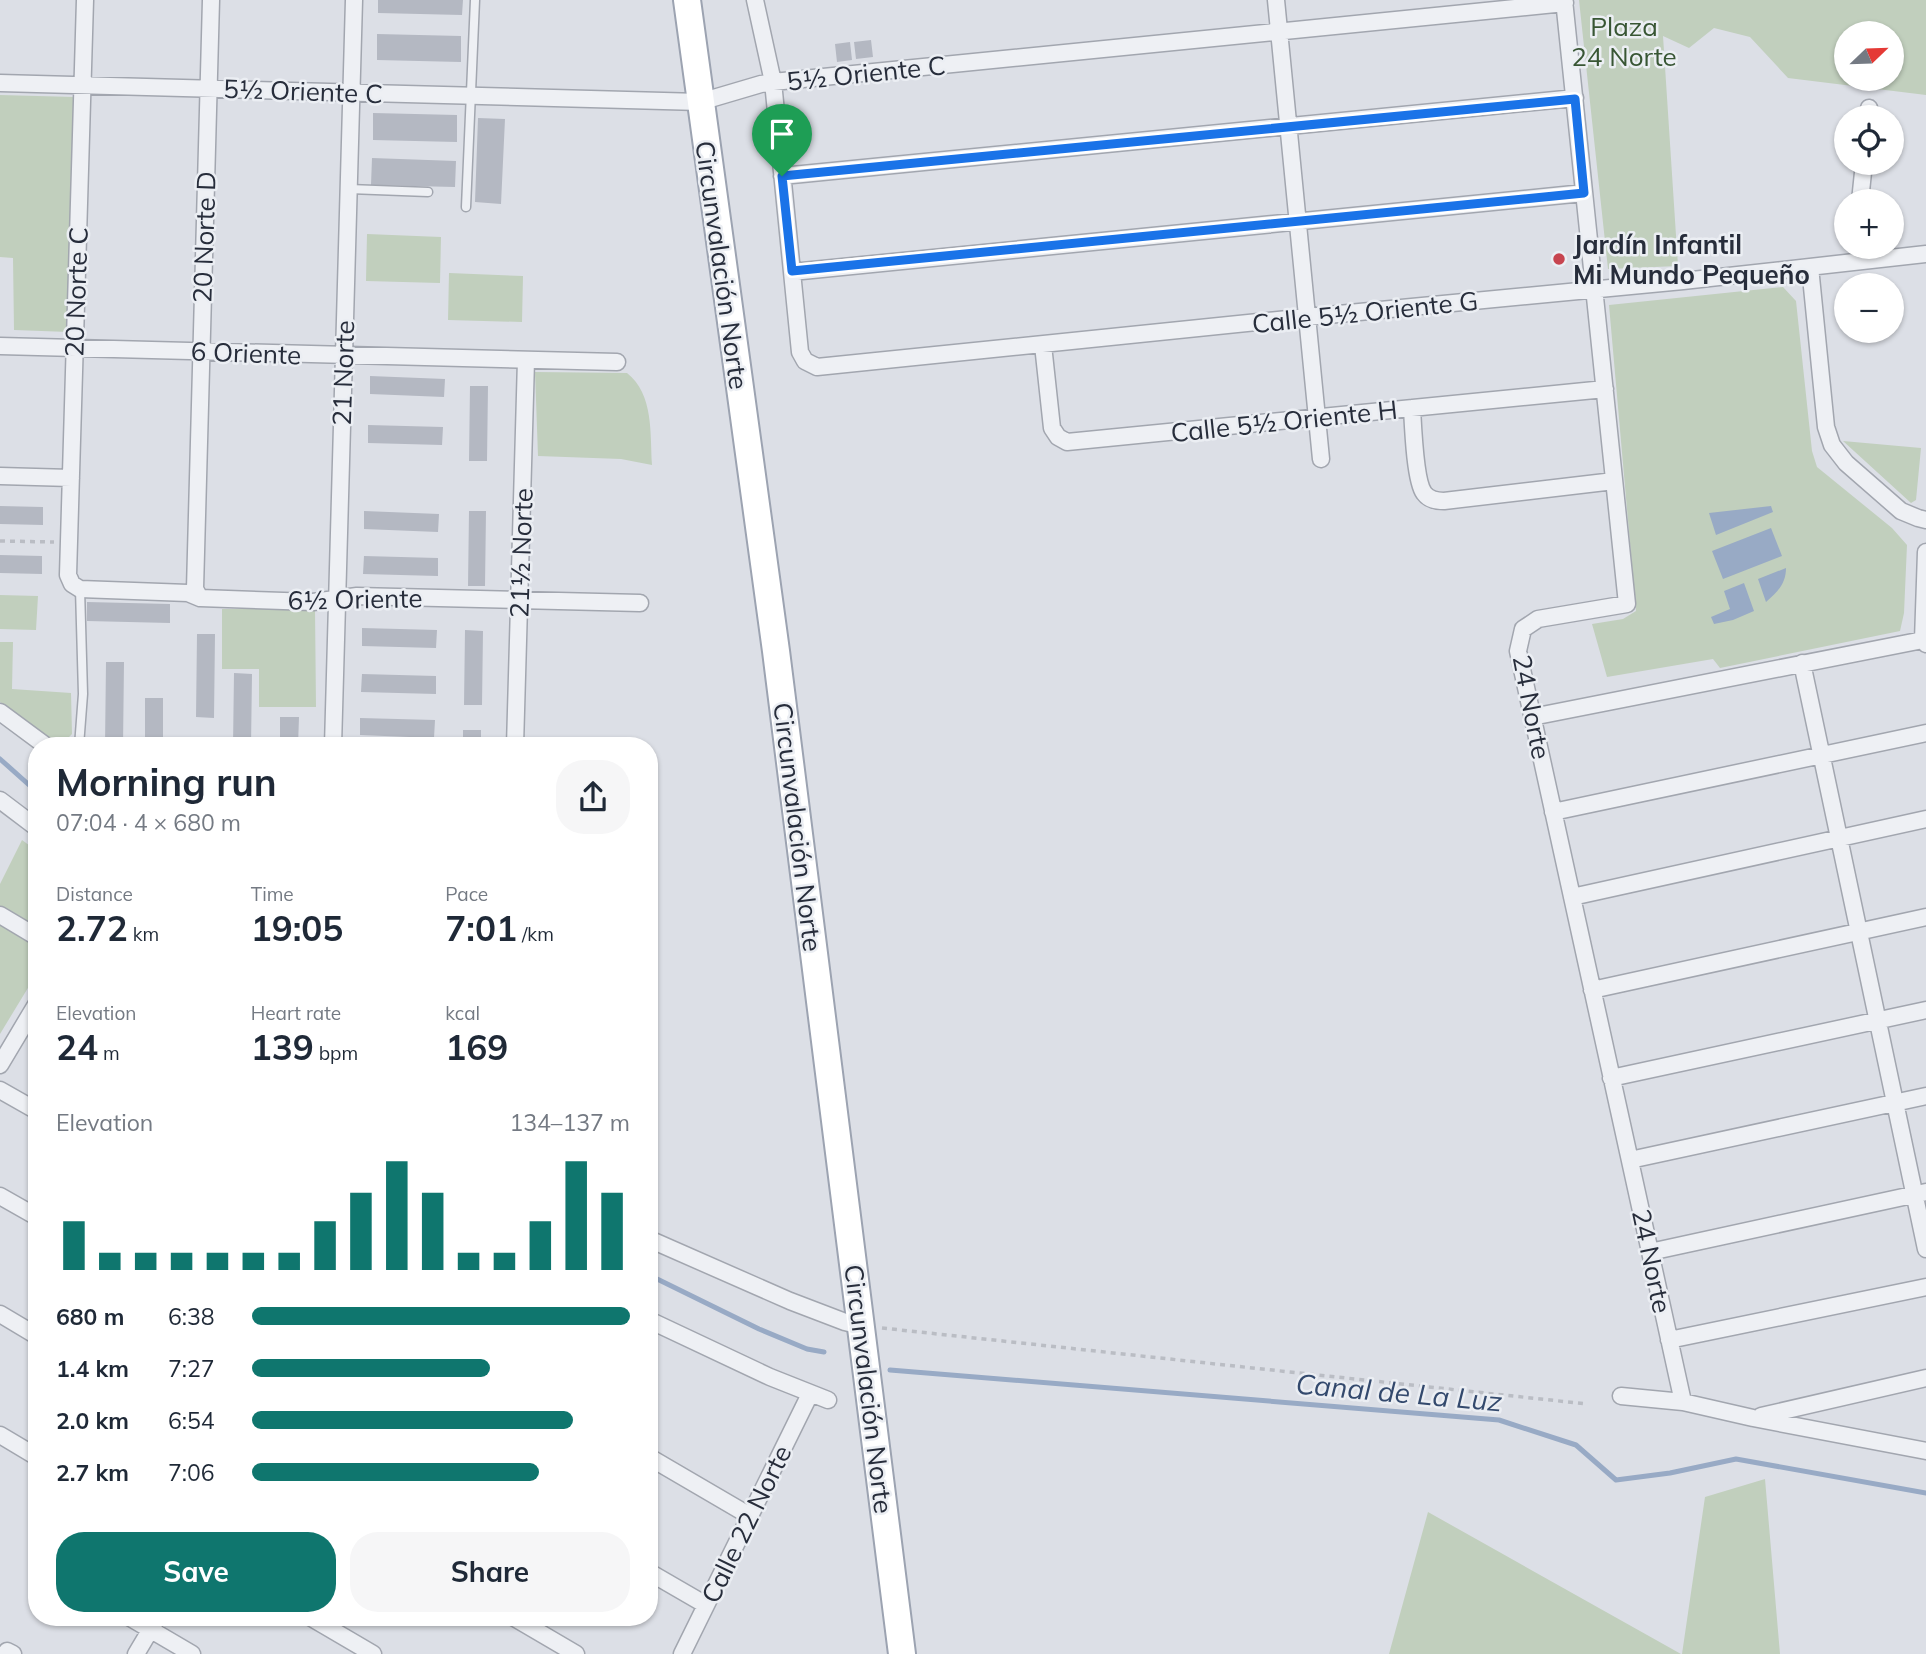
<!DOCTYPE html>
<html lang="en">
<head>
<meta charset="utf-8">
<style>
	body { margin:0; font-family:Mulish,sans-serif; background:#f6f6f7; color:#1f2937; height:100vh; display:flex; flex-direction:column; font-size:26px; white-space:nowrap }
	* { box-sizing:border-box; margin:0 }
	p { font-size:23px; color:#747a83 }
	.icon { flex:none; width:38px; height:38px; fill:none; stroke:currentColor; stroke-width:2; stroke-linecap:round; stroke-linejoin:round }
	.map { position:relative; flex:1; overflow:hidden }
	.details { position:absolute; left:28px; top:737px; width:630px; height:889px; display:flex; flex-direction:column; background:#fff; border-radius:28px; box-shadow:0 2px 5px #0004 }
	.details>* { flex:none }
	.needle { width:46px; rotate:67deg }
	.tools { position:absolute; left:1834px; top:21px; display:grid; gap:14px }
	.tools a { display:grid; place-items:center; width:70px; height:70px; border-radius:50%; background:#fff; box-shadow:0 2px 5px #0004; font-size:35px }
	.pin { position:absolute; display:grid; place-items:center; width:60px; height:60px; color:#fff; margin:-72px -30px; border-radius:50% 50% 50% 0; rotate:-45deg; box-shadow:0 0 7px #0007 }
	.pin .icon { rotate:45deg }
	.round { display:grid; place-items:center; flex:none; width:74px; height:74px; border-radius:28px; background:#f6f6f7 }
	.headline { display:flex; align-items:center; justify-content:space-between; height:119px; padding:0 28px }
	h1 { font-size:38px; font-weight:700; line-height:52px }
	.stats { display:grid; grid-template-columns:repeat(3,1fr); gap:10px; height:119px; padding:7px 28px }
	.stats div { display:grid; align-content:center }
	.stats b { font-size:35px; font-weight:700 }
	.stats small { font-size:19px; font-weight:400 }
	.stats p { font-size:19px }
	.chart { height:196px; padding:14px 28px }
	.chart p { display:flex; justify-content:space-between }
	.chart svg { width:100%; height:126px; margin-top:7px; stroke:#0f766e; stroke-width:6 }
	.action { display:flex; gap:14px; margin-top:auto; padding:14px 28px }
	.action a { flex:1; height:80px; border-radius:28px; background:#0f766e; color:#fff; font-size:28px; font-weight:700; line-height:80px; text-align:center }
	.action a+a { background:#f6f6f7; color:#1f2937 }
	ul { padding:0 28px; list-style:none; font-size:23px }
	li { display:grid; grid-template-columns:112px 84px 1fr; align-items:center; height:52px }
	li i { height:18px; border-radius:9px; background:#0f766e }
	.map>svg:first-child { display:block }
	.green { fill:#c1cfbd; fill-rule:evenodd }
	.water { fill:#98aac5 }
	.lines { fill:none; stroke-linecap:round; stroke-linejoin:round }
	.stream { stroke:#98aac5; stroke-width:5 }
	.building { fill:#b4b8c2 }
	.service-casing { stroke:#a2a6af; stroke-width:11 }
	.minor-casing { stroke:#a2a6af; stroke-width:19 }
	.primary-casing { stroke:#9ca3b1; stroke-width:30 }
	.path { stroke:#babdc4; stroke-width:3.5; stroke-dasharray:5 5; stroke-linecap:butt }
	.service { stroke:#eef0f4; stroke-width:8 }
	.minor { stroke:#eef0f4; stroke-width:16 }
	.primary { stroke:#fff; stroke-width:26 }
	.route-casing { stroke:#fff; stroke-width:14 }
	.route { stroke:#1a73e8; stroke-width:9 }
	.poi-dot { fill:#c7444f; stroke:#ebeef3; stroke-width:2.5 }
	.labels { text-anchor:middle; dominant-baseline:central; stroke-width:5; stroke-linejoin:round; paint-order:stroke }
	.park-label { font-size:26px; fill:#385634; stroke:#ebeef3 }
	.street-label { font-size:26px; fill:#272d3b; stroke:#ebeef3 }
	.poi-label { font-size:26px; font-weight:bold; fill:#272d3b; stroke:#ebeef3; text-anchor:start }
	.water-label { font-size:28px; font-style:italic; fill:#33496d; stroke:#ebeef3 }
</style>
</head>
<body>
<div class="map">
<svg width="1926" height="1654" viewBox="0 0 1926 1654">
	<rect width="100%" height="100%" fill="#dcdfe6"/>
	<!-- green -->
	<path class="green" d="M 1579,0 L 1926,0 L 1926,95 L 1788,78 L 1750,37 L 1714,28 L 1689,48 L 1663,36 L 1678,266 L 1608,269 ZM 1846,33 L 1892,33 L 1892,79 L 1846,79 Z
		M 0,95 L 75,97 L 69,332 L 14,330 L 13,258 L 0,257 Z
		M 367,234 L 441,237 L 440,283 L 366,281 Z
		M 449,273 L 523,276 L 522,322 L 448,320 Z
		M 1783,287 L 1796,301 L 1812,451 L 1817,467 L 1892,528 L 1907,545 L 1904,613 L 1900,631 L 1720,668 L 1713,659 L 1607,677 L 1592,624 L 1623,619 L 1636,611 L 1609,305 Z
		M 535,372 L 627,373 C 654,394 650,434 652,465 L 621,459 L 538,456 Z
		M 1843,441 L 1921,448 L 1916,500 L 1911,503 Z
		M 0,595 L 38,596 L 36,630 L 0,629 Z
		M 222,609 L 315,609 L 316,707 L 259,707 L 259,669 L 222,669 Z
		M 0,642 L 13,642 L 12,689 L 71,693 L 72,734 L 65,741 L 58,744 L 0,702 Z
		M 22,840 L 37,851 L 37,973 L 0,1034 L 0,884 Z
		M 1765,1479 L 1780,1654 L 1682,1654 L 1705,1497 Z
		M 1428,1512 L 1681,1654 L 1682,1654 L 1389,1654 Z"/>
	<!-- water -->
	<path class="water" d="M 1771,506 L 1773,512 L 1716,535 L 1709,513 Z
		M 1771,528 L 1782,556 L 1723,579 L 1712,551 Z
		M 1786,568 C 1786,583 1778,592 1766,602 L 1758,579 Z
		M 1744,583 L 1754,611 L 1733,620 L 1714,624 L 1711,617 L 1730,609 L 1724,591 Z"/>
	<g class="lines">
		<!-- stream -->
		<path class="stream" d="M 0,759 L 37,792
			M 649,1275 L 759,1329 L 807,1349 L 824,1352
			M 890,1370 L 1499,1420 L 1576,1445 L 1616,1480 L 1670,1473 L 1736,1459 L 1926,1493"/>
	</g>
	<!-- building -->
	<path class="building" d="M 378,0 L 463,0 L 462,15 L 378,13 Z
		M 377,34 L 461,36 L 461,62 L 377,60 Z
		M 871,40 L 873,57 L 856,59 L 854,42 Z
		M 850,42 L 852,60 L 837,62 L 835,44 Z
		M 373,113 L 457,115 L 457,142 L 373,140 Z
		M 478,118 L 505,119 L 501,204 L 475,202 Z
		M 372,158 L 456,161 L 455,187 L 371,185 Z
		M 370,376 L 445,379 L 444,397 L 370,394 Z
		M 470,386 L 488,386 L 487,461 L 469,461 Z
		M 368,425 L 443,427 L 442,445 L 368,443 Z
		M 0,506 L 43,507 L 43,525 L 0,524 Z
		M 364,511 L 439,514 L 438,532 L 364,529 Z
		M 469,511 L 486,511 L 485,586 L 468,586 Z
		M 0,555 L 42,556 L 42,574 L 0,573 Z
		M 364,556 L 438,558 L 438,576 L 363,574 Z
		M 87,602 L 170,604 L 170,623 L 87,621 Z
		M 362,628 L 437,630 L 436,648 L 362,646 Z
		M 465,630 L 483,631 L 482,705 L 464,705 Z
		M 197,634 L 215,634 L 214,718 L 196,717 Z
		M 106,662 L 124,662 L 123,746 L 105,746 Z
		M 234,673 L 252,674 L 251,746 L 233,746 Z
		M 362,674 L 436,676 L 436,694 L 361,692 Z
		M 145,698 L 163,698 L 163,746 L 145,746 Z
		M 280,717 L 299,717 L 298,746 L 280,746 Z
		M 360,718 L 435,720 L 434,738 L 360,735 Z
		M 463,730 L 481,730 L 481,746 L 463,746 Z
		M 196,738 L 214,738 L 214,746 L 196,746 Z"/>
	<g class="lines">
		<defs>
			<path id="service" d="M 349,189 L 428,192
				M 466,207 L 475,0
				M 79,746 L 83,694 L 80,589"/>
			<path id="minor" d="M 85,0 L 68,575 L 72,584 L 80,589 L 188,593 L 200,598 L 313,602 L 357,596 L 640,603
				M 755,0 L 773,82 L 800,352 L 805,361 L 817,367 L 1307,317 L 1683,281 L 1926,254
				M 1276,0 L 1321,459
				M 1564,0 L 1627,604 L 1538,619 L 1523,629 L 1518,651 L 1683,1402
				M 0,83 L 700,102 L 761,84 L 773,82 L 1565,3
				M 1868,117 L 1869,108
				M 782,176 L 1575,98
				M 1860,201 L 1864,163
				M 1810,267 L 1826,427 L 1832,445 L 1846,463 L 1901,511 L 1918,518 L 1926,520
				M 792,272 L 1584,193
				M 1043,345 L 1052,428 L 1058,437 L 1067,442 L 1605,389
				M 0,346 L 617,362
				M 1412,408 C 1413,426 1415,481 1424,493 C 1429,500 1436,501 1444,501 L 1614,481
				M 0,476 L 71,478
				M 1926,552 L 1923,640 L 1926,644
				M 200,598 L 195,589 L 211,0
				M 1802,663 L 1926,1249
				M 0,712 L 46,746
				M 1532,717 L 1923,640
				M 333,746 L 354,0
				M 515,746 L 526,360
				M 0,800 L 37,828
				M 1553,812 L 1926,733
				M 1572,897 L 1926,819
				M 0,915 L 37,937
				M 1592,990 L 1926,917
				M 0,1065 L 37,1003
				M 1611,1078 L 1926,1010
				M 0,1090 L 37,1111
				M 1630,1160 L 1926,1096
				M 0,1196 L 37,1217
				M 649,1239 L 790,1301 L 845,1322 L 861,1326
				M 1650,1252 L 1926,1192
				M 0,1314 L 37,1336
				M 649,1320 L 770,1377 L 828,1400
				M 1669,1340 L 1926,1287
				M 1621,1396 L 1683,1402 L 1753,1418 L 1926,1451
				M 1761,1416 L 1926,1378
				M 0,1435 L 37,1457
				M 649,1457 L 750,1516
				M 649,1572 L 706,1605
				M 129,1617 L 192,1654
				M 310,1617 L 373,1654
				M 513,1617 L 576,1654
				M 7,1651 L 13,1654
				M 136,1654 L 158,1617
				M 682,1654 L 810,1394"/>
			<path id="primary" d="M 687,0 L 776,651 L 902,1654"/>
		</defs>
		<!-- service casing -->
		<use href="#service" class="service-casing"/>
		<!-- minor casing -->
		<use href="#minor" class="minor-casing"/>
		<!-- primary casing -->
		<use href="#primary" class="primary-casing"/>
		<!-- path -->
		<path class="path" d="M 0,541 L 54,542
			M 882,1328 L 1587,1404"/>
		<!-- service -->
		<use href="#service" class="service"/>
		<!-- minor -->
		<use href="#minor" class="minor"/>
		<!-- primary -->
		<use href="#primary" class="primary"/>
	</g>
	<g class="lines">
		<defs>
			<path id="route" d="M 1575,99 L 1584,193 L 792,271 L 782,176 Z"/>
		</defs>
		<!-- route casing -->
		<use href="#route" class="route-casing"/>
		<!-- route -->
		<use href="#route" class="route"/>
	</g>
	<!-- markers -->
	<circle class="poi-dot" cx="1559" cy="259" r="7"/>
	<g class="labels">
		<!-- park labels -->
		<g class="park-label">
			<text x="1624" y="26">Plaza<tspan x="1624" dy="30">24 Norte</tspan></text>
		</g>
		<!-- street labels -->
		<g class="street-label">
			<text transform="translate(866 73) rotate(-6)">5½ Oriente C</text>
			<text transform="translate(303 91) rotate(2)">5½ Oriente C</text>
			<text transform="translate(204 237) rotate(-88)">20 Norte D</text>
			<text transform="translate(722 265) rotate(82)">Circunvalación Norte</text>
			<text transform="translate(76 292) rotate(-88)">20 Norte C</text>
			<text transform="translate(1365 312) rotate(-6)">Calle 5½ Oriente G</text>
			<text transform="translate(246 353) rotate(2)">6 Oriente</text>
			<text transform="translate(343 373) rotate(-88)">21 Norte</text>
			<text transform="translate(1284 421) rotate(-6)">Calle 5½ Oriente H</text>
			<text transform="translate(521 553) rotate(-88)">21½ Norte</text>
			<text transform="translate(355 599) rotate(-1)">6½ Oriente</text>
			<text transform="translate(1532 707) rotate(79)">24 Norte</text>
			<text transform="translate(798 827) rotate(83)">Circunvalación Norte</text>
			<text transform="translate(1652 1261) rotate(78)">24 Norte</text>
			<text transform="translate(869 1389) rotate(83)">Circunvalación Norte</text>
			<text transform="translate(746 1524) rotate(-64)">Calle 22 Norte</text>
		</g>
		<!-- poi labels -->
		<g class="poi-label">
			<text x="1573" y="244">Jardín Infantil<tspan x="1573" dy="30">Mi Mundo Pequeño</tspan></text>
		</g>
		<!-- water labels -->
		<g class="water-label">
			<text transform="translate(1399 1392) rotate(5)">Canal de La Luz</text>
		</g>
	</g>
</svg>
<div class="tools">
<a><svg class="needle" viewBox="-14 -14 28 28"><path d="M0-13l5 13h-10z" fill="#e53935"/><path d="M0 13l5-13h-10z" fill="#747a83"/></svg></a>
<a><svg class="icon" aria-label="locate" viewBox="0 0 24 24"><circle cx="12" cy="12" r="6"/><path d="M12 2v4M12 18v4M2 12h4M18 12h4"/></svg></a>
<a>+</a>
<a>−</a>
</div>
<div class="pin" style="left:782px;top:176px;background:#1e9e55"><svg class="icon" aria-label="arrive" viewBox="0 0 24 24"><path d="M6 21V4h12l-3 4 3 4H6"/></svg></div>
<section class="details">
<div class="headline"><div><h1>Morning run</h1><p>07:04 · 4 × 680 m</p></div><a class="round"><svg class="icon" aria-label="share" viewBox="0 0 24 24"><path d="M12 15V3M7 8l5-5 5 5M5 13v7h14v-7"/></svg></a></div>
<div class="stats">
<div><p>Distance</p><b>2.72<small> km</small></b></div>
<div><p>Time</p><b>19:05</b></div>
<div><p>Pace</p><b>7:01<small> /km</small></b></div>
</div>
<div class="stats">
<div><p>Elevation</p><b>24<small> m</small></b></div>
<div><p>Heart rate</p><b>139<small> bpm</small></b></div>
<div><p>kcal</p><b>169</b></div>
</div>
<div class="chart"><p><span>Elevation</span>134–137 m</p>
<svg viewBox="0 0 160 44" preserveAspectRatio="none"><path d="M5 44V27M15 44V38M25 44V38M35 44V38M45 44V38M55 44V38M65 44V38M75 44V27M85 44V17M95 44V6M105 44V17M115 44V38M125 44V38M135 44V27M145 44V6M155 44V17"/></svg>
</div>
<ul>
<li><b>680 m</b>6:38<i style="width:100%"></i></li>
<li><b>1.4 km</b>7:27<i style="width:63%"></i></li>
<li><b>2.0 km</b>6:54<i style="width:85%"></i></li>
<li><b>2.7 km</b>7:06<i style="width:76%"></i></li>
</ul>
<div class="action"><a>Save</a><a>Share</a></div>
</section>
</div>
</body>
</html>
